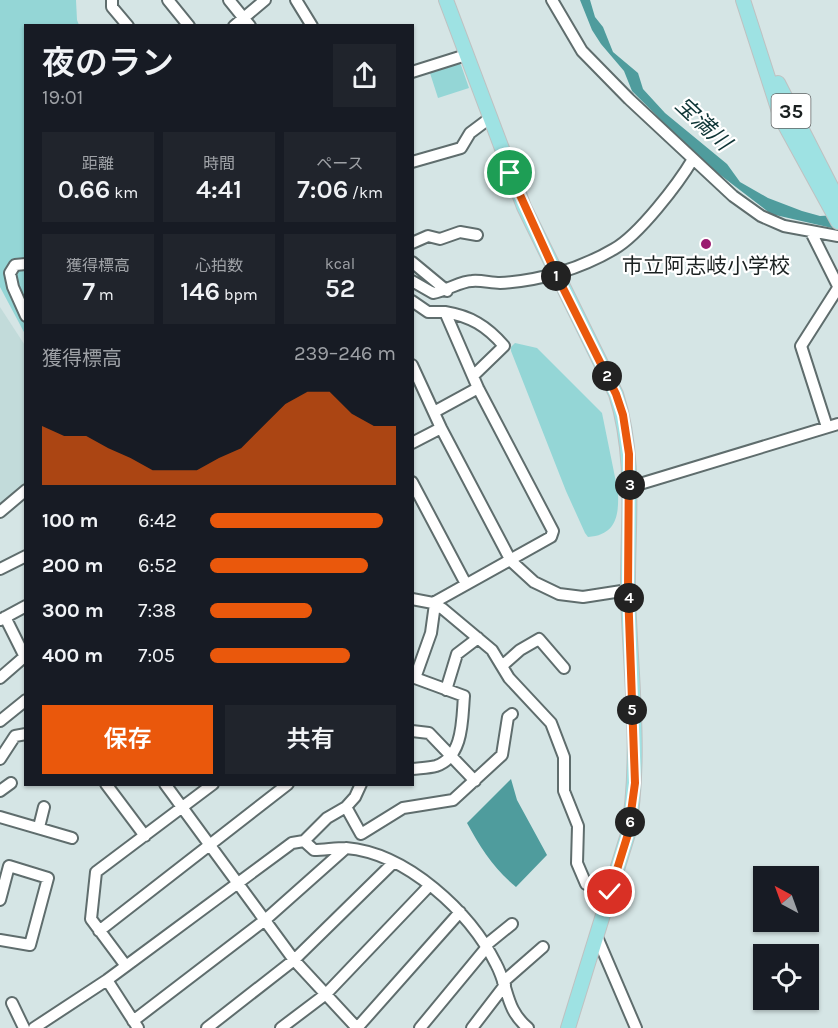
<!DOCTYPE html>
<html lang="ja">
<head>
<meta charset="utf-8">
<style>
	body { margin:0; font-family:Karla,"Noto Sans JP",sans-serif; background:#20242c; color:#f1f3f6; height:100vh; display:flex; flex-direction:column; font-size:22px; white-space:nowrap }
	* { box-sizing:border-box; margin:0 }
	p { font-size:20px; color:#9ea1a6 }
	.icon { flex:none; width:33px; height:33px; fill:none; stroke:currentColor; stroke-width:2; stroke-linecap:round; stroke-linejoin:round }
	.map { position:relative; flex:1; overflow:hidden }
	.details { position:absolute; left:24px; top:24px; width:390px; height:762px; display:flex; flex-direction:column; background:#171b24; border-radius:0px; box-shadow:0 2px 4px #0004 }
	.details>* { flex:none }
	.needle { width:39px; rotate:319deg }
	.tools { position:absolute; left:753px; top:866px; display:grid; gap:12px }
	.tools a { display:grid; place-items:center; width:66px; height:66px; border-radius:0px; background:#171b24; box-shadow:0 2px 4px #0004; font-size:30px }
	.pin { position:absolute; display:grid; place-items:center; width:51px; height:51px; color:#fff; margin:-26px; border:3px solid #fff; border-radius:50%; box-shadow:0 2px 6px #0007 }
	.km { position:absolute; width:30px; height:30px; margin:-15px; border-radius:50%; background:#222; color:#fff; font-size:16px; line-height:30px; text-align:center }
	.round { display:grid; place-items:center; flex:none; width:63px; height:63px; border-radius:0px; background:#20242c }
	.summary { display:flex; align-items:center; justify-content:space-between; height:102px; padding:0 18px }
	h1 { font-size:33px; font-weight:600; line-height:45px }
	.metrics { display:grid; grid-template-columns:repeat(3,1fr); gap:9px; height:102px; padding:6px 18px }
	.metrics div { display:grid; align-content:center; border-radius:0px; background:#20242c; text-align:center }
	.metrics b { font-size:26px; font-weight:600 }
	.metrics small { font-size:16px; font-weight:400 }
	.metrics p { font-size:16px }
	.chart { height:168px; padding:12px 18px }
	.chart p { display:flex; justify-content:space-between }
	.chart svg { width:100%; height:108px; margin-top:6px; fill:#ea580c; opacity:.7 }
	.primary-button { display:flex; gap:12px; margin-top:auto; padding:12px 18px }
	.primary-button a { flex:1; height:69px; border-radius:0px; background:#ea580c; color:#fff; font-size:24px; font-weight:600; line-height:69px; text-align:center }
	.primary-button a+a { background:#20242c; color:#f1f3f6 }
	ul { padding:0 18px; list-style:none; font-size:20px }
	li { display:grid; grid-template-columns:96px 72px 1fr; align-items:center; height:45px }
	li i { height:15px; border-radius:8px; background:#ea580c }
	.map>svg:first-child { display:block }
	.built { fill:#c2dbda }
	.green { fill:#94d6d6 }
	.water { fill:#4f9c9d }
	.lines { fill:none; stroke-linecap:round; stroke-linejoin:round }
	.minor-casing { stroke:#5f6d6d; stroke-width:14 }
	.major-casing { stroke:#bfc1c1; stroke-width:16 }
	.minor { stroke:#fff; stroke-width:10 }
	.major { stroke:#9ee2e3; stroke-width:14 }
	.route-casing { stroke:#fff; stroke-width:12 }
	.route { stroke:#ea580c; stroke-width:8 }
	.poi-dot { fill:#9b1b70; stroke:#fff; stroke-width:2 }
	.labels { text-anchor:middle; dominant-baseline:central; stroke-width:4.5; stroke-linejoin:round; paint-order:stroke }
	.shield { fill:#fff; stroke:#5f6363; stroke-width:1.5 }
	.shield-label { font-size:20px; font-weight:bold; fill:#1a2020 }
	.poi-label { font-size:21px; fill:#1a2020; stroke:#fff }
	.water-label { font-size:22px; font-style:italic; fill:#0e3536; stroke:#fff }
</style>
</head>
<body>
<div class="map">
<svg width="838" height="1028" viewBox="0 0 838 1028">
	<rect width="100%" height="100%" fill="#d5e5e5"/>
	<!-- built -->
	<path class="built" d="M 0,307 L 26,347 L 25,483 L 0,507 Z"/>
	<!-- green -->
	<path class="green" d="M 0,0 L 76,0 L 77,20 L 79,25 L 26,26 L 25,334 L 0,287 Z
		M 456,61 L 461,65 L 469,88 L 438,98 L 429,70 Z
		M 515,343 L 537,348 L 602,413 L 618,492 C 619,516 616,535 588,537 L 585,533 L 566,491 L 511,351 L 511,347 Z"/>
	<!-- water -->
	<path class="water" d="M 580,0 L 590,0 L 595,17 L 603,27 L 613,52 L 638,73 L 643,89 L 665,113 L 727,164 L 740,182 L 768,198 L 802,211 L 820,216 L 838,215 L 838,227 L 832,228 L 771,214 L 702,161 L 632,91 L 624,71 L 601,44 L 592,30 Z
		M 511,779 L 517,800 L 547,855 L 516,887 C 494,869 480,847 467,823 Z"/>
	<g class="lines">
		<defs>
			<path id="minor" d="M 112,0 L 112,7 L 128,26
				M 168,0 L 189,26
				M 229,0 L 250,26
				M 296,0 L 312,26
				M 552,0 L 582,51 L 629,99 L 733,196 L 761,216 L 784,226 L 838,236
				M 234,26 L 265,0
				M 412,72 L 466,55
				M 412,162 L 461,148 L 470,133 L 490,118
				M 811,232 L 838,286
				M 412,243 L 428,236 L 440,239 L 460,232 L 477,235
				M 412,262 L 447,291
				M 26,264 L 15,265 L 10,273 L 13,287 L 26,316
				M 412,281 L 433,293 C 446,291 461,281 472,281 C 481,280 491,283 500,283 C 539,281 580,269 614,249 C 639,235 678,184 693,159
				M 412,301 L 428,312 L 445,312 L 478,388 L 553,531 L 551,537 L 433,603
				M 445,312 C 470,316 487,326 504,346 L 473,376
				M 412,365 L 441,428 L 511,561 L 534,582 L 559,594 L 583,597 L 628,590
				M 434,412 L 478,388
				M 827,427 L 801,346 L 838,288
				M 412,443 L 441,428
				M 412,482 L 466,584
				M 630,487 L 838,424
				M 0,512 L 26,490
				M 0,569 L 26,556
				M 412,599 L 433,603 L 443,609 L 492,650 L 509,678 L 551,723 L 564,757 L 564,791 L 578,826 L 577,863 L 586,884 L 610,893
				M 0,620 L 26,606
				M 502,666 L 520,650 L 539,639 L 564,668
				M 0,678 L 23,658 L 24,655 L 5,617
				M 446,690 L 457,654 L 478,638
				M 0,721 L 26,700
				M 412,731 L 429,733 L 475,781
				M 0,759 L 15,736 L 26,734
				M 412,769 C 420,768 429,768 436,766 C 464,757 462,718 464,696 L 415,678 L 431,633 L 435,604
				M 106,784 L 145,836
				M 165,784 L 294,960 L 357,1028
				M 0,791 L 11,783
				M 346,807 L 361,834 L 403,808 L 453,800 L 502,755 L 508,717 L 512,714
				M 0,817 L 72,838
				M 39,827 L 44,807
				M 304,841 L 314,850 C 324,850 335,848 346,848 C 407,853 470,912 496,964 C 509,988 505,1009 528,1028
				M 0,900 L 9,866 L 48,878 L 30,945 L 0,940
				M 99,931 L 288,784
				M 597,937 L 636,1028
				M 486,945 L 512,924
				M 126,966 L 91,919 L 96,872 L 213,784
				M 107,980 L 138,1028
				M 503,982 L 543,947
				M 12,1003 L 24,1028
				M 133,1021 L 265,920 L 346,848
				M 34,1028 L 107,980 L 292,843 L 304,841 L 327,818 L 346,807 L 355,797 L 361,784
				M 207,1028 L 294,960 L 393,863
				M 281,1028 L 326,994 L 430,885
				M 357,1028 L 460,912
				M 420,1028 L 487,947
				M 472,1028 L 505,985"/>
			<path id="major" d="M 446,0 L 524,207 L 616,394 C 637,460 627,526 628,593 C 630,673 642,755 628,834 L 568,1028
				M 743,0 L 781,118 L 838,222
				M 778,83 L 838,200"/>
		</defs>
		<!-- minor casing -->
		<use href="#minor" class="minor-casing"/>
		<!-- major casing -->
		<use href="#major" class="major-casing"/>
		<!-- minor -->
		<use href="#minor" class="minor"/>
		<!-- major -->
		<use href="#major" class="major"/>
	</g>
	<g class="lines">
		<defs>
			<path id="route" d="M 510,173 L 556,274 L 616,394 L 623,415 L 629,454 L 628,590 L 635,783 L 628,834 L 610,892"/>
		</defs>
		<!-- route casing -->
		<use href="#route" class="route-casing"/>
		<!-- route -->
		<use href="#route" class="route"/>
	</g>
	<!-- markers -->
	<circle class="poi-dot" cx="706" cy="244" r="6"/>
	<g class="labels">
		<!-- shield labels -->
		<rect class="shield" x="771.5" y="94" width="39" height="34" rx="4.5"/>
		<g class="shield-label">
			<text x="791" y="111">35</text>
		</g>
		<!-- poi labels -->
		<g class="poi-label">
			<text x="706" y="266">市立阿志岐小学校</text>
		</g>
		<!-- water labels -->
		<g class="water-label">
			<text transform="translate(703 124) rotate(43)">宝満川</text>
		</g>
	</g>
</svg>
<div class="tools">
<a><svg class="needle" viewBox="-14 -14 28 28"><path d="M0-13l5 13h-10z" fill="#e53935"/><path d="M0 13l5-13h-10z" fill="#9ea1a6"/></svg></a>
<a><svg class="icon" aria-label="locate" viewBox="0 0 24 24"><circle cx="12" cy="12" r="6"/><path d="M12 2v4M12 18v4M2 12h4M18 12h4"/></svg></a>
</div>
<div class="pin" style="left:510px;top:173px;background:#1e9e55"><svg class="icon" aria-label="arrive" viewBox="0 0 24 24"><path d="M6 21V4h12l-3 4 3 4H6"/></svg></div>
<div class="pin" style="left:610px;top:892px;background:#d93025"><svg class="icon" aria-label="check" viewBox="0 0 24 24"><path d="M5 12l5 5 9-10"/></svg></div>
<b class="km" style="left:556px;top:276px">1</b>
<b class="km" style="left:607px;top:376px">2</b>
<b class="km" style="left:630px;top:485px">3</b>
<b class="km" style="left:629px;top:598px">4</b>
<b class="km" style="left:632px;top:710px">5</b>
<b class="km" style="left:630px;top:822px">6</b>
<section class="details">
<div class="summary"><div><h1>夜のラン</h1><p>19:01</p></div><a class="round"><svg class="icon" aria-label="share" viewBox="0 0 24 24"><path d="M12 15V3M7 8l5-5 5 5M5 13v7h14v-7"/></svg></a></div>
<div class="metrics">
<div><p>距離</p><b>0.66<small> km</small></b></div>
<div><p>時間</p><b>4:41</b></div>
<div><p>ペース</p><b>7:06<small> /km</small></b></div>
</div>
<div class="metrics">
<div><p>獲得標高</p><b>7<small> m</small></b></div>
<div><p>心拍数</p><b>146<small> bpm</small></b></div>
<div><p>kcal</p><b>52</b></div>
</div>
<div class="chart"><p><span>獲得標高</span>239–246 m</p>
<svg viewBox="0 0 160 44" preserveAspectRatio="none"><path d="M0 44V20L10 24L20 24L30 29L40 33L50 38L60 38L70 38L80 33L90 29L100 20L110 11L120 6L130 6L140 15L150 20L160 20V44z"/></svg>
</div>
<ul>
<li><b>100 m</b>6:42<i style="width:93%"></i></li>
<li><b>200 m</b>6:52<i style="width:85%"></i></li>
<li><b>300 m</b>7:38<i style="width:55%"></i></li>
<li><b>400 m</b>7:05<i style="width:75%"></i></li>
</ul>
<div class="primary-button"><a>保存</a><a>共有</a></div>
</section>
</div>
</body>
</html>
